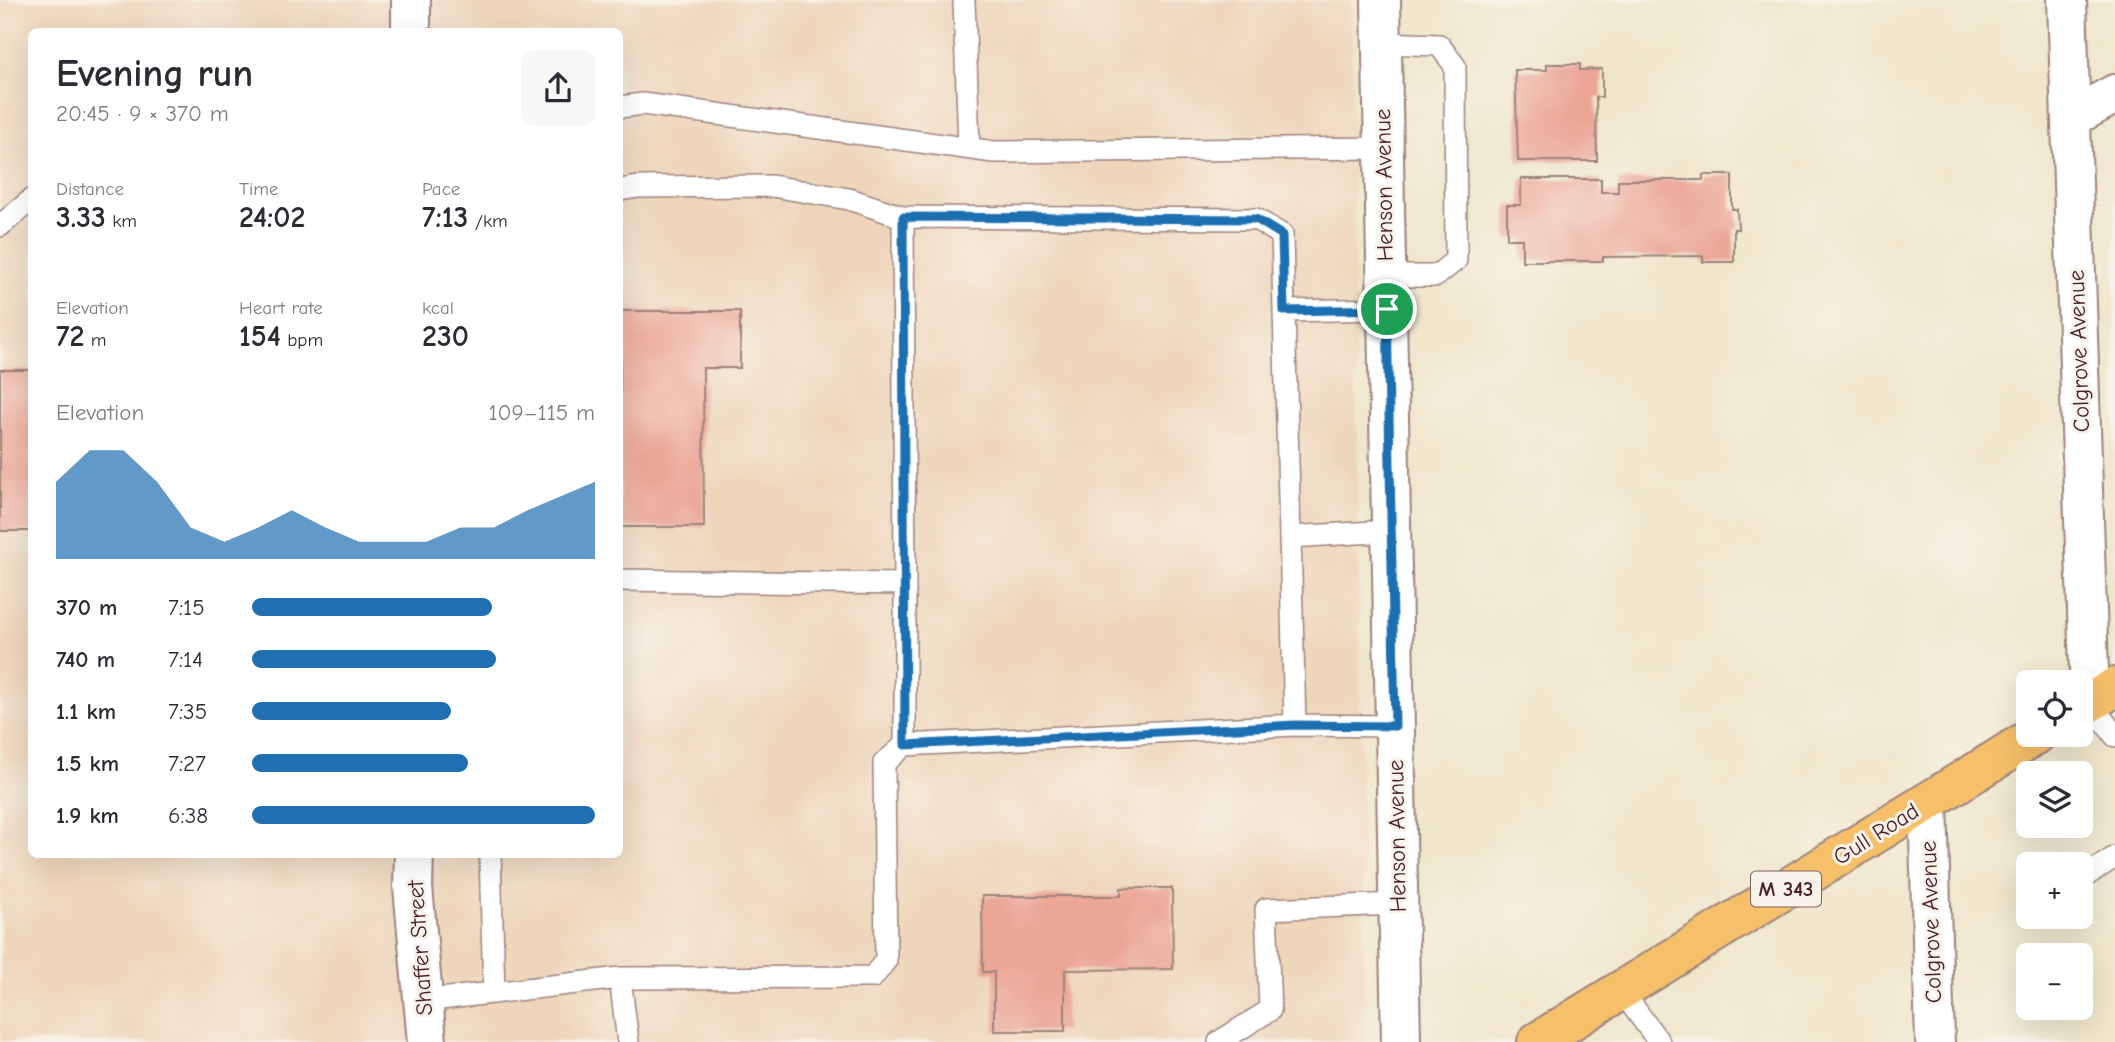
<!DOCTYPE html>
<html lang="en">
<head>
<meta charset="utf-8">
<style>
	body { margin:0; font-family:"Comic Neue",sans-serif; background:#f7f7f7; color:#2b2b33; height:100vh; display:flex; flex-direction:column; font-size:26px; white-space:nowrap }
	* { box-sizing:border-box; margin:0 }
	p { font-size:23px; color:#7c7c81 }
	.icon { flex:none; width:38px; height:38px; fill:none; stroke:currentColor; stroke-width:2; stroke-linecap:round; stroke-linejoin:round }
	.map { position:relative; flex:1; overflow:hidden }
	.details { position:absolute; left:28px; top:28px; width:595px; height:830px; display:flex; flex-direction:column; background:#fff; border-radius:10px; box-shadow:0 7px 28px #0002 }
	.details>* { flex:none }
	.buttons { position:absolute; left:2016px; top:670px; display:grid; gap:14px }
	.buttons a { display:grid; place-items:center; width:77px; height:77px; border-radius:10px; background:#fff; box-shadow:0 7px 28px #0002; font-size:35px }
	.pin { position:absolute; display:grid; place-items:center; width:60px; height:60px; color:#fff; margin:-30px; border:4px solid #fff; border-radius:50%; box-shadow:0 2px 7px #0007 }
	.round { display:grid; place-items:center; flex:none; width:74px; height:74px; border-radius:10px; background:#f7f7f7 }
	.headline { display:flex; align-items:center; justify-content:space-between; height:119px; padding:0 28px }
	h1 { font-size:38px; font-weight:800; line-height:52px }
	.metrics { display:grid; grid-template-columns:repeat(3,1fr); gap:10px; height:119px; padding:7px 28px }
	.metrics div { display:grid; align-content:center }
	.metrics b { font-size:30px; font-weight:800 }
	.metrics small { font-size:19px; font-weight:400 }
	.metrics p { font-size:19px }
	.chart { height:196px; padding:14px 28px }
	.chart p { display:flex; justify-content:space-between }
	.chart svg { width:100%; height:126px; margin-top:7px; fill:#1f6fb2; opacity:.7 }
	ul { padding:0 28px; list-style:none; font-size:23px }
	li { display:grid; grid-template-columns:112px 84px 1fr; align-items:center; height:52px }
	li i { height:18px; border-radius:9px; background:#1f6fb2 }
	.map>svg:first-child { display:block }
	.built { fill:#eed6bb; fill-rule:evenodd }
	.building { fill:#eca696 }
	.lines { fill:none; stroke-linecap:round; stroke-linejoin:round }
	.service-casing { stroke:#9c827c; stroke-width:24 }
	.minor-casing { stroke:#9c827c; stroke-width:42 }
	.primary-casing { stroke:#9c827c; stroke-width:42 }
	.service { stroke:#fff; stroke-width:21 }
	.minor { stroke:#fff; stroke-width:38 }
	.primary { stroke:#f6c06b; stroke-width:38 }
	.route-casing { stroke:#fff; stroke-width:14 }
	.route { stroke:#1f6fb2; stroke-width:9 }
	.labels { text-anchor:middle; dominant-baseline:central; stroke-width:6; stroke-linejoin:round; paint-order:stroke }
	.shield { fill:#f7f3e8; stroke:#7e5f64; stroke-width:2 }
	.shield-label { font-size:21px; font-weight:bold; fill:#4a1f2b }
	.street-label { font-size:23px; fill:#4a1f2b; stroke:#f7f3e8 }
</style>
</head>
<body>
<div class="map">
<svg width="2115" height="1042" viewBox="0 0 2115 1042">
	<rect width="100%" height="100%" fill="#f7f3e8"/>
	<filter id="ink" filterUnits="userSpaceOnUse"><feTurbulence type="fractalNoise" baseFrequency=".0143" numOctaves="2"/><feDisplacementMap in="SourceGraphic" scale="14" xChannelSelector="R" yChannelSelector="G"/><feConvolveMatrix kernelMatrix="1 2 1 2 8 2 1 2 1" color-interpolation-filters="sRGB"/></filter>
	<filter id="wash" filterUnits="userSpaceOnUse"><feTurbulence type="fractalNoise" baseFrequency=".00686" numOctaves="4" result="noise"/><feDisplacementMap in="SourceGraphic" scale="28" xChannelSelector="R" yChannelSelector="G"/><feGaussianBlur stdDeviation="1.57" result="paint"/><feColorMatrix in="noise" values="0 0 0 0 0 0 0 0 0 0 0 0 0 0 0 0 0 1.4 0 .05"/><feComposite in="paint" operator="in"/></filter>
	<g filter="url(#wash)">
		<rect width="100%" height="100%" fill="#efe6cc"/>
		<!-- built -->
		<path class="built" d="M 0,0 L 1351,0 L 1365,1042 L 0,1042 ZM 32,32 L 620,32 L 620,854 L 32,854 Z"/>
		<g id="blocks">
			<!-- building -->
			<path class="building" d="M 1547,64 L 1580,64 L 1580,70 L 1602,69 L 1602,97 L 1596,97 L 1597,161 L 1518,161 L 1515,70 L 1547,70 Z
				M 1703,175 L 1732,175 L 1732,209 L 1737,209 L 1738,229 L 1734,229 L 1734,262 L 1703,262 L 1703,256 L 1603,257 L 1603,261 L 1522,261 L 1522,239 L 1507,239 L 1507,205 L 1521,205 L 1521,179 L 1601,179 L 1601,192 L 1618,192 L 1618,180 L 1703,180 Z
				M 620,311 L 740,311 L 740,368 L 703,368 L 704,527 L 620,527 Z
				M 0,370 L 32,370 L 32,531 L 0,531 Z
				M 1121,888 L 1172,888 L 1173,969 L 1065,970 L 1065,1031 L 994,1031 L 994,972 L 983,972 L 982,896 L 1121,896 Z"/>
		</g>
	</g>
	<g filter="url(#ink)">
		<use href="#blocks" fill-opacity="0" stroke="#9c827c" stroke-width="2"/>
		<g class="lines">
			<defs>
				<path id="service" d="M 964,0 L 969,148
					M 1381,43 L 1439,45 L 1455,66 L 1456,260 L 1436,276 L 1386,276
					M 620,107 L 643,104 L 994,152 L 1384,148
					M 620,190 L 638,187 L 772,186 L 849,199 L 903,217
					M 0,226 L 32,199
					M 1284,311 L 1387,309
					M 1290,537 L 1391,531
					M 620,580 L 905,584 L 903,217 L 1256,219 L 1282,235 L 1295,725 L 905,745 L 884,763 L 886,960 L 873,977 L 620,978 L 628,1042
					M 905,584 L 905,745
					M 2090,702 L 2115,736
					M 1295,725 L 1395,726
					M 490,854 L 494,993
					M 2087,875 L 2115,857
					M 1621,990 L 1659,1042
					M 423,1001 L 620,978
					M 1219,1042 L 1270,1010 L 1266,909 L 1399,904"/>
				<path id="minor" d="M 411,0 L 411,32
					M 1381,0 L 1401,1042
					M 2067,0 L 2090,702
					M 2071,118 L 2115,94
					M 1928,802 L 1935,1042
					M 414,854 L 413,887 L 427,1042"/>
				<path id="primary" d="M 2081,708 L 2115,687
					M 1537,1042 L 2036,735"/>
			</defs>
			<!-- service casing -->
			<use href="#service" class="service-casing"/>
			<!-- minor casing -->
			<use href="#minor" class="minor-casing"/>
			<!-- primary casing -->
			<use href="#primary" class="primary-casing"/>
			<!-- service -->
			<use href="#service" class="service"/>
			<!-- minor -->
			<use href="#minor" class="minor"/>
			<!-- primary -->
			<use href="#primary" class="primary"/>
		</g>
	</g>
	<g class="lines" filter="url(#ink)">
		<defs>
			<path id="route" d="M 903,217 L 1256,219 L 1282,235 L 1284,311 L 1387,309 L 1395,726 L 1296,725 L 905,745 Z"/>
		</defs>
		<!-- route casing -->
		<use href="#route" class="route-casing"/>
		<!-- route -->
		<use href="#route" class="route"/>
	</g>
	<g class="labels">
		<!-- shield labels -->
		<rect class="shield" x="1751" y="871.5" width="70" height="35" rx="5"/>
		<g class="shield-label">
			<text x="1786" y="889">M 343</text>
		</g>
		<!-- street labels -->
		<g class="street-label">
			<text transform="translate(1384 185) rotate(-91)">Henson Avenue</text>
			<text transform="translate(2079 351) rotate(-92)">Colgrove Avenue</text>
			<text transform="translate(1876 834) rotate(-32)">Gull Road</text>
			<text transform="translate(1397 836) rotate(-91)">Henson Avenue</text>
			<text transform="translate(1931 922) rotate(-92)">Colgrove Avenue</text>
			<text transform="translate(420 948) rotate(-94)">Shaffer Street</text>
		</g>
	</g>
</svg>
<div class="buttons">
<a><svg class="icon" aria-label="locate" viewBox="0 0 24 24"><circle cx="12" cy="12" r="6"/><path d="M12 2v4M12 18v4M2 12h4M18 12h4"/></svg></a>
<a><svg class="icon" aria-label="layers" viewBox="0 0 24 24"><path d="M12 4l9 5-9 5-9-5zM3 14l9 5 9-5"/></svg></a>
<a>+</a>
<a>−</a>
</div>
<div class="pin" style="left:1387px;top:309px;background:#1e9e55"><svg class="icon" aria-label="arrive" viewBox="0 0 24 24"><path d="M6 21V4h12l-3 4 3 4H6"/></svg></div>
<section class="details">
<div class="headline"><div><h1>Evening run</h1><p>20:45 · 9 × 370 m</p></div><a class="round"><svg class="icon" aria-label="share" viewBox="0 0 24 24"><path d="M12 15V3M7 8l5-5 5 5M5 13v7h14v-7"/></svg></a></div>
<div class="metrics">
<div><p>Distance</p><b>3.33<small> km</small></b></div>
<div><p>Time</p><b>24:02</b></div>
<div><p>Pace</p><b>7:13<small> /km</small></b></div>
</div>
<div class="metrics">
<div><p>Elevation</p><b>72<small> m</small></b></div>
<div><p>Heart rate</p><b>154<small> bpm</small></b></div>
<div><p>kcal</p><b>230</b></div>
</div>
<div class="chart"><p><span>Elevation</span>109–115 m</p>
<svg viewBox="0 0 160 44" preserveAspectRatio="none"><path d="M0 44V17L10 6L20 6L30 17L40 33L50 38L60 33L70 27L80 33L90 38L100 38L110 38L120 33L130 33L140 27L150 22L160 17V44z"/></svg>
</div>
<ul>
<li><b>370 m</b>7:15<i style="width:70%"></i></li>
<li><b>740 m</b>7:14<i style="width:71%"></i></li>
<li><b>1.1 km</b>7:35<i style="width:58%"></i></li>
<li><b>1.5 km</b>7:27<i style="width:63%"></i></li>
<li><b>1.9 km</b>6:38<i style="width:100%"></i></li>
</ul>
</section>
</div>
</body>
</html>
